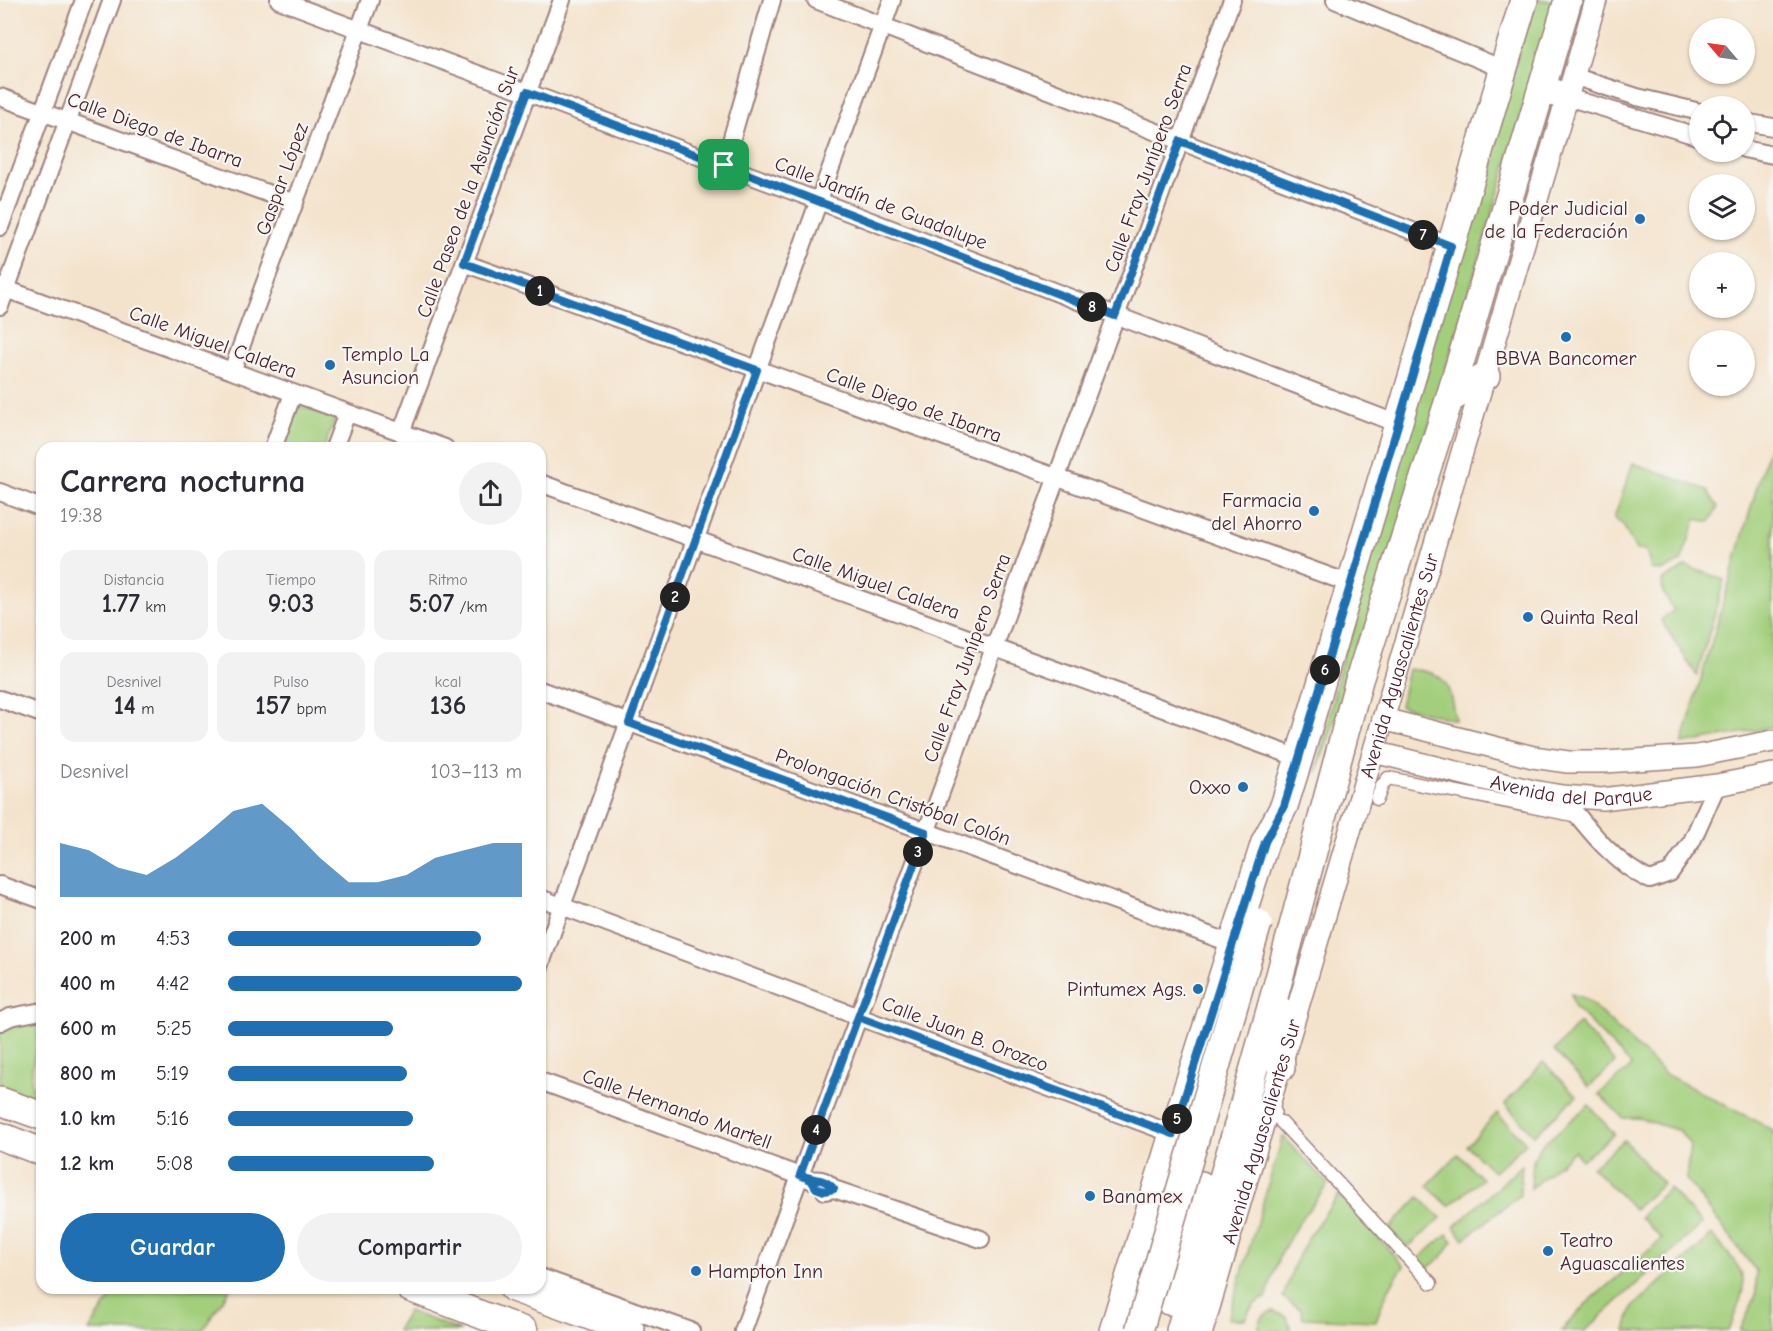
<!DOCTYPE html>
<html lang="es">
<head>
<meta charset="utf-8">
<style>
	body { margin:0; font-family:"Comic Neue",sans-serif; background:#f2f2f3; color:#2b2b33; height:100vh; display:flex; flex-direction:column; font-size:22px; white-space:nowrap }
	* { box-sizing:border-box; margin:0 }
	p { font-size:20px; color:#7c7c81 }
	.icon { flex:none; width:33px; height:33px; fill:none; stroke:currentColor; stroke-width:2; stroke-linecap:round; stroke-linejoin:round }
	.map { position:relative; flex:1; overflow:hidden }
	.side { position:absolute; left:36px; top:442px; width:510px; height:852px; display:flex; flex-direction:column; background:#fff; border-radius:18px; box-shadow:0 2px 4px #0004 }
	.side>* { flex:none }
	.needle { width:39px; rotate:299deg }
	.tools { position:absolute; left:1689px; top:18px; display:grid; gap:12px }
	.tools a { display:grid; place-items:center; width:66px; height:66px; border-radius:50%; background:#fff; box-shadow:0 2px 4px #0004; font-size:30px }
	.pin { position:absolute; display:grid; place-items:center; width:51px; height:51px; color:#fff; margin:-26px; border-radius:12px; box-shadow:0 3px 9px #0006 }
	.km { position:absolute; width:30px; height:30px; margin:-15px; border-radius:50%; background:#222; color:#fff; font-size:16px; line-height:30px; text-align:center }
	.round { display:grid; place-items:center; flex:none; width:63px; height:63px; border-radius:32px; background:#f2f2f3 }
	.head { display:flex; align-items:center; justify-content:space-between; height:102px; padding:0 24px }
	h1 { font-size:33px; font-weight:800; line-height:45px }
	.stats { display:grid; grid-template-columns:repeat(3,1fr); gap:9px; height:102px; padding:6px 24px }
	.stats div { display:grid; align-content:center; border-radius:15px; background:#f2f2f3; text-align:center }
	.stats b { font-size:26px; font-weight:800 }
	.stats small { font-size:16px; font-weight:400 }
	.stats p { font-size:16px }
	.chart { height:168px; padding:12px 24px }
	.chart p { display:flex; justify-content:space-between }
	.chart svg { width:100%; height:108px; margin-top:6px; fill:#1f6fb2; opacity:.7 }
	.button { display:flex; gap:12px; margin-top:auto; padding:12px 24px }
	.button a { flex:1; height:69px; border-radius:36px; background:#1f6fb2; color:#fff; font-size:24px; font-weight:800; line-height:69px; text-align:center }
	.button a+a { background:#f2f2f3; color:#2b2b33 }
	ul { padding:0 24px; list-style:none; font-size:20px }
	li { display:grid; grid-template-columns:96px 72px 1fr; align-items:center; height:45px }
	li i { height:15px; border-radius:8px; background:#1f6fb2 }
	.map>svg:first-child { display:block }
	.green { fill:#a3cf7b; stroke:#767753; stroke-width:1.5 }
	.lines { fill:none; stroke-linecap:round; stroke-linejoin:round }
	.pedestrian-casing { stroke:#9f817c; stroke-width:15 }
	.minor-casing { stroke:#9f817c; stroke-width:20 }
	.tertiary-casing { stroke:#9f817c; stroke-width:24 }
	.primary-casing { stroke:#9f817c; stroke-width:30 }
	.pedestrian { stroke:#fff; stroke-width:12 }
	.minor { stroke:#fff; stroke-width:16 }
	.tertiary { stroke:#fff; stroke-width:21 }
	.primary { stroke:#fff; stroke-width:27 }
	.primary-bridge-casing { stroke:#9f817c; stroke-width:30; stroke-linecap:butt }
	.primary-bridge { stroke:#fff; stroke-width:27 }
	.route-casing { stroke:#fff; stroke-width:12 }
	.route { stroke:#1f6fb2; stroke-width:8 }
	.poi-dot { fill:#1f6fb2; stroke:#f6f6f2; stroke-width:2 }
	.labels { text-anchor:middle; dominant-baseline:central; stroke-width:4.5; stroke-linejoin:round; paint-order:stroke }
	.street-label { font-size:20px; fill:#4a1f2b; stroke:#f6f6f2 }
	.poi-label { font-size:20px; fill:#4a1f2b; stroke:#f6f6f2; text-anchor:start }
</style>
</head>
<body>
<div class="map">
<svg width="1773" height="1331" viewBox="0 0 1773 1331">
	<rect width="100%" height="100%" fill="#f6f6f2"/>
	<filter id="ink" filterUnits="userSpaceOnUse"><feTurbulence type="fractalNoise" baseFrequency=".0167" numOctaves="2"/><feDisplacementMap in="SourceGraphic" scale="12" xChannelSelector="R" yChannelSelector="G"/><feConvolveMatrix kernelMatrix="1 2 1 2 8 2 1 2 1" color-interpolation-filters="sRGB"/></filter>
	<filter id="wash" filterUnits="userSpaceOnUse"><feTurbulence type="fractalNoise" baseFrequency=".008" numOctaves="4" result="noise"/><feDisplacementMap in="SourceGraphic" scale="24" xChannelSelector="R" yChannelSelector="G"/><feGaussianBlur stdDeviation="1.35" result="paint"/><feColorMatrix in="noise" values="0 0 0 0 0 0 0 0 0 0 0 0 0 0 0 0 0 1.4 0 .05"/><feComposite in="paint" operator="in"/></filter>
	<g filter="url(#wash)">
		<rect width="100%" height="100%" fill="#f4e3cc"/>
		<!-- green -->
		<path class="green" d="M 1534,0 L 1556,0 L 1369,626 L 1316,774 L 1351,619 Z
			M 298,406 L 336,417 L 324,448 L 283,448 Z
			M 1771,439 L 1773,439 L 1773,727 L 1682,744 Z
			M 1633,463 L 1707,490 L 1718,507 L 1710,522 L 1696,519 L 1681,562 L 1662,571 L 1651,569 L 1646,550 L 1636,550 L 1623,525 L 1614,518 Z
			M 1686,566 L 1724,580 L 1697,676 L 1661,620 L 1674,610 L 1663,592 L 1662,581 Z
			M 1408,669 C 1448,672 1449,684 1455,720 L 1400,706 Z
			M 1571,994 L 1586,999 L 1665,1074 L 1773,1130 L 1773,1331 L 1740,1331 L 1756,1295 L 1756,1271 L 1686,1179 L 1690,1145 L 1680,1131 L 1639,1118 L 1623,1118 L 1599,1094 L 1632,1066 L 1575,1007 Z
			M 42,1020 L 42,1047 L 33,1059 L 31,1082 L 36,1101 L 0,1089 L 0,1033 L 15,1024 Z
			M 1579,1023 L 1615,1063 L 1589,1087 L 1554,1051 Z
			M 1543,1062 L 1577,1096 L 1534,1135 L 1505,1104 Z
			M 1589,1105 L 1614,1134 L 1582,1160 L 1574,1151 L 1531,1188 L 1533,1160 L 1540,1147 Z
			M 1497,1113 L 1526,1143 L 1494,1172 L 1467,1146 Z
			M 1283,1136 L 1328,1184 L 1297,1225 L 1279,1257 L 1266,1298 C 1254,1302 1250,1308 1245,1319 L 1228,1319 Z
			M 1624,1140 L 1663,1184 L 1634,1209 L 1592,1167 Z
			M 1458,1154 L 1482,1179 L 1449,1206 L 1427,1186 Z
			M 1522,1165 L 1520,1195 L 1464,1239 L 1454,1227 Z
			M 1669,1188 L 1702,1224 L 1585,1331 L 1561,1331 L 1587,1303 L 1662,1239 L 1640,1217 Z
			M 1339,1195 L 1404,1266 C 1391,1283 1382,1300 1376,1321 L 1303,1318 L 1301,1310 L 1283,1297 L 1296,1260 L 1313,1230 Z
			M 1419,1197 L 1441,1218 L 1408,1247 L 1389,1229 Z
			M 1447,1234 L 1453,1241 L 1442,1257 L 1425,1270 L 1416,1261 Z
			M 1712,1235 C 1751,1278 1750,1279 1728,1331 L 1626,1331 L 1632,1308 Z
			M 116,1289 L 116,1288 L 230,1289 L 202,1331 L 89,1331 Z
			M 408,1311 L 461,1331 L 397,1331 Z
			M 1274,1311 L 1287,1317 L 1291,1331 L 1259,1331 C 1258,1320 1263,1314 1274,1311 Z"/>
	</g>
	<g filter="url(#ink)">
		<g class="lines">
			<defs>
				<path id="pedestrian" d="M 1377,799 L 1382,786 L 1388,778 L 1578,816
					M 1281,1122 L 1431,1283"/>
				<path id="minor" d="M 279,0 L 819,201 L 1398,424
					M 816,0 L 1451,246
					M 1335,0 L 1503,69
					M 1573,76 L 1637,97 L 1700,112
					M 0,97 L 295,203
					M 1567,97 L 1700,137
					M 1744,122 L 1773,127
					M 1744,149 L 1773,155
					M 724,165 L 772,0
					M 0,227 L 84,0
					M 464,263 L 1351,584
					M 0,287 L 445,448
					M 0,306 L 112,0
					M 232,371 L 370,0
					M 401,433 L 562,0
					M 273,448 L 293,394
					M 334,448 L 347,413
					M 540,483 L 1299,758
					M 0,492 L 42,508
					M 540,690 L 1233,944
					M 0,699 L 42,714
					M 1562,796 C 1587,827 1613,863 1650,880 L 1670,873 L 1692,841 L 1717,785
					M 0,885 L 42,900
					M 540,898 L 1173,1134
					M 540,966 L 892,0
					M 0,1022 L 10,1017 L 42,1011
					M 540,1081 L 811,1180 C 822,1178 827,1181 834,1189
					M 825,1191 L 834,1189 L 981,1239
					M 540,1277 L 691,1331
					M 743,1331 L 1232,0"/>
				<g id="tertiary">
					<path d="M 1383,719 L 1533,757 L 1568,762 L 1605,762 L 1697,756 L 1773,741"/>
					<path id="s1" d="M 1374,752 L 1533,791 L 1562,796 L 1602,799 L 1717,785 L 1773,774"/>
					<path id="s2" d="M 1202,1331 L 1596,0"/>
				</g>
				<path id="primary" d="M 1542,89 L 1567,97
					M 1449,400 L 1486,376
					M 1278,1009 L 1281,1068
					M 0,1101 L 42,1116
					M 0,1136 L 42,1152
					M 1232,1144 L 1267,1112
					M 410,1288 L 524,1331
					M 513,1288 L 631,1331
					M 1169,1301 L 1201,1185
					M 1113,1331 L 1173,1134 L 1265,842 L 1284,806 L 1299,758 L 1524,0
					M 1180,1331 L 1277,986 L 1359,680 L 1449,400 L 1568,0"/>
			</defs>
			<!-- pedestrian casing -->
			<use href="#pedestrian" class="pedestrian-casing"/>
			<!-- minor casing -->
			<use href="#minor" class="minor-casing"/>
			<!-- tertiary casing -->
			<use href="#tertiary" class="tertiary-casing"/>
			<!-- primary casing -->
			<use href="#primary" class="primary-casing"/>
			<!-- pedestrian -->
			<use href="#pedestrian" class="pedestrian"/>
			<!-- minor -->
			<use href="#minor" class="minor"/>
			<!-- tertiary -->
			<use href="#tertiary" class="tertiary"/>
			<!-- primary -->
			<use href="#primary" class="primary"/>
			<defs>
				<path id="primary-bridge" d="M 1139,1331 L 1258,923"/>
			</defs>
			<!-- primary-bridge casing -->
			<use href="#primary-bridge" class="primary-bridge-casing"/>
			<!-- primary-bridge -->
			<use href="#primary-bridge" class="primary-bridge"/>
		</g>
	</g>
	<g class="lines" filter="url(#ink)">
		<defs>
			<path id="route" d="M 724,165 L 527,92 L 464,263 L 757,370 L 629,723 L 926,832 L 800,1175 C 814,1181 823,1176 834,1189 L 824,1191 L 816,1188 L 811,1180 L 800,1175 L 858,1017 L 1173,1134 L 1265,842 L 1284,806 L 1299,758 L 1451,246 L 1180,141 L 1115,316 L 724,165"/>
		</defs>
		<!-- route casing -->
		<use href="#route" class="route-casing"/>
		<!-- route -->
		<use href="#route" class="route"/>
	</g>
	<!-- markers -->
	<g class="poi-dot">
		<circle cx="1640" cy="219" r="6"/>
		<circle cx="1566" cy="337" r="6"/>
		<circle cx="330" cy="365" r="6"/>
		<circle cx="1314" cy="511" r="6"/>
		<circle cx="1528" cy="617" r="6"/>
		<circle cx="1243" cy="787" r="6"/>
		<circle cx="1198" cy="989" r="6"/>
		<circle cx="1090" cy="1196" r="6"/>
		<circle cx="1548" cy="1251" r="6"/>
		<circle cx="696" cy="1271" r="6"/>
	</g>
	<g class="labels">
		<!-- street labels -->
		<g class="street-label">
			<text transform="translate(155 130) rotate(20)">Calle Diego de Ibarra</text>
			<text transform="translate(1148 168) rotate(-70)">Calle Fray Junípero Serra</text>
			<text transform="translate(282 179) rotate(-70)">Gaspar López</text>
			<text transform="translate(468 192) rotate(-70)">Calle Paseo de la Asunción Sur</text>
			<text transform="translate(881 203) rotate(21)">Calle Jardín de Guadalupe</text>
			<text transform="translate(213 342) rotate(20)">Calle Miguel Caldera</text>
			<text transform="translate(914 405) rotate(20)">Calle Diego de Ibarra</text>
			<text transform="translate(876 583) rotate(20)">Calle Miguel Caldera</text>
			<text transform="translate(967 658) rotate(-70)">Calle Fray Junípero Serra</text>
			<text stroke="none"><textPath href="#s2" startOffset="694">Avenida Aguascalientes Sur</textPath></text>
			<text stroke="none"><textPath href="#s1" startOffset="202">Avenida del Parque</textPath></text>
			<text transform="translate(893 797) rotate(20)">Prolongación Cristóbal Colón</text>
			<text transform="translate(965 1034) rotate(21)">Calle Juan B. Orozco</text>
			<text transform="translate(677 1109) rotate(20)">Calle Hernando Martell</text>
			<text stroke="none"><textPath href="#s2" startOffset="208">Avenida Aguascalientes Sur</textPath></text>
		</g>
		<!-- poi labels -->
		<g class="poi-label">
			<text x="1628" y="208" text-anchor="end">Poder Judicial<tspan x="1628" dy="23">de la Federación</tspan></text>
			<text x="342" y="354">Templo La<tspan x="342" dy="23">Asuncion</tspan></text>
			<text x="1566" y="358" text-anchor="middle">BBVA Bancomer</text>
			<text x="1302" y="500" text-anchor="end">Farmacia<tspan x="1302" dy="23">del Ahorro</tspan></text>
			<text x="1540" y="617">Quinta Real</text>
			<text x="1231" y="787" text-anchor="end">Oxxo</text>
			<text x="1186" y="989" text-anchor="end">Pintumex Ags.</text>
			<text x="1102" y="1196">Banamex</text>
			<text x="1560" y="1240">Teatro<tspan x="1560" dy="23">Aguascalientes</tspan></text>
			<text x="708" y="1271">Hampton Inn</text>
		</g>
	</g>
</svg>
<div class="tools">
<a><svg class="needle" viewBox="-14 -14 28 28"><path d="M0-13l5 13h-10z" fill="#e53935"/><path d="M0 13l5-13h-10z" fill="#7c7c81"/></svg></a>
<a><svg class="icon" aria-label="locate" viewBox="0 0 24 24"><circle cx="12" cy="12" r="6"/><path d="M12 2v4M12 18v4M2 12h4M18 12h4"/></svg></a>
<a><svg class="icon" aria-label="layers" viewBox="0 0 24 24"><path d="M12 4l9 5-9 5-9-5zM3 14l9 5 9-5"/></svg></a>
<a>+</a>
<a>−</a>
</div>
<div class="pin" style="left:724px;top:165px;background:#1e9e55"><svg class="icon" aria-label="arrive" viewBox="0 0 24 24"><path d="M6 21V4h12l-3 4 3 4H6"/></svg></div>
<b class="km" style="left:540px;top:291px">1</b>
<b class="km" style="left:675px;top:597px">2</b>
<b class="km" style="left:918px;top:852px">3</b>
<b class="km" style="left:816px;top:1130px">4</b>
<b class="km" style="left:1177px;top:1119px">5</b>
<b class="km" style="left:1325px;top:670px">6</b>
<b class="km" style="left:1423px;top:235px">7</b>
<b class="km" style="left:1092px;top:307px">8</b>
<section class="side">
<div class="head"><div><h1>Carrera nocturna</h1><p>19:38</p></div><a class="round"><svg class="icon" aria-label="share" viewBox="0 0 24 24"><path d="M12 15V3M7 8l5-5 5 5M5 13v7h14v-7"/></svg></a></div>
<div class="stats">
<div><p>Distancia</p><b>1.77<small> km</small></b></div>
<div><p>Tiempo</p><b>9:03</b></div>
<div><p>Ritmo</p><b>5:07<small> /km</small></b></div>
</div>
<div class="stats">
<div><p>Desnivel</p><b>14<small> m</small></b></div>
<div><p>Pulso</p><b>157<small> bpm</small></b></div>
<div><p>kcal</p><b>136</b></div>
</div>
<div class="chart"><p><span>Desnivel</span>103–113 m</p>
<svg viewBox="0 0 160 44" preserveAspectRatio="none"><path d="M0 44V22L10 25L20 32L30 35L40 28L50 19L60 9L70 6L80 16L90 28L100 38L110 38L120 35L130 28L140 25L150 22L160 22V44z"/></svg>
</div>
<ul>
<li><b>200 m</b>4:53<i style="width:86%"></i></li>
<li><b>400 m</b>4:42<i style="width:100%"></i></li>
<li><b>600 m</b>5:25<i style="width:56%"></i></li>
<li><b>800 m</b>5:19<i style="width:61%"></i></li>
<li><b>1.0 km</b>5:16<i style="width:63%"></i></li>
<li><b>1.2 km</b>5:08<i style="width:70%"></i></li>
</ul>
<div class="button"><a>Guardar</a><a>Compartir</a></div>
</section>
</div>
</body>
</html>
